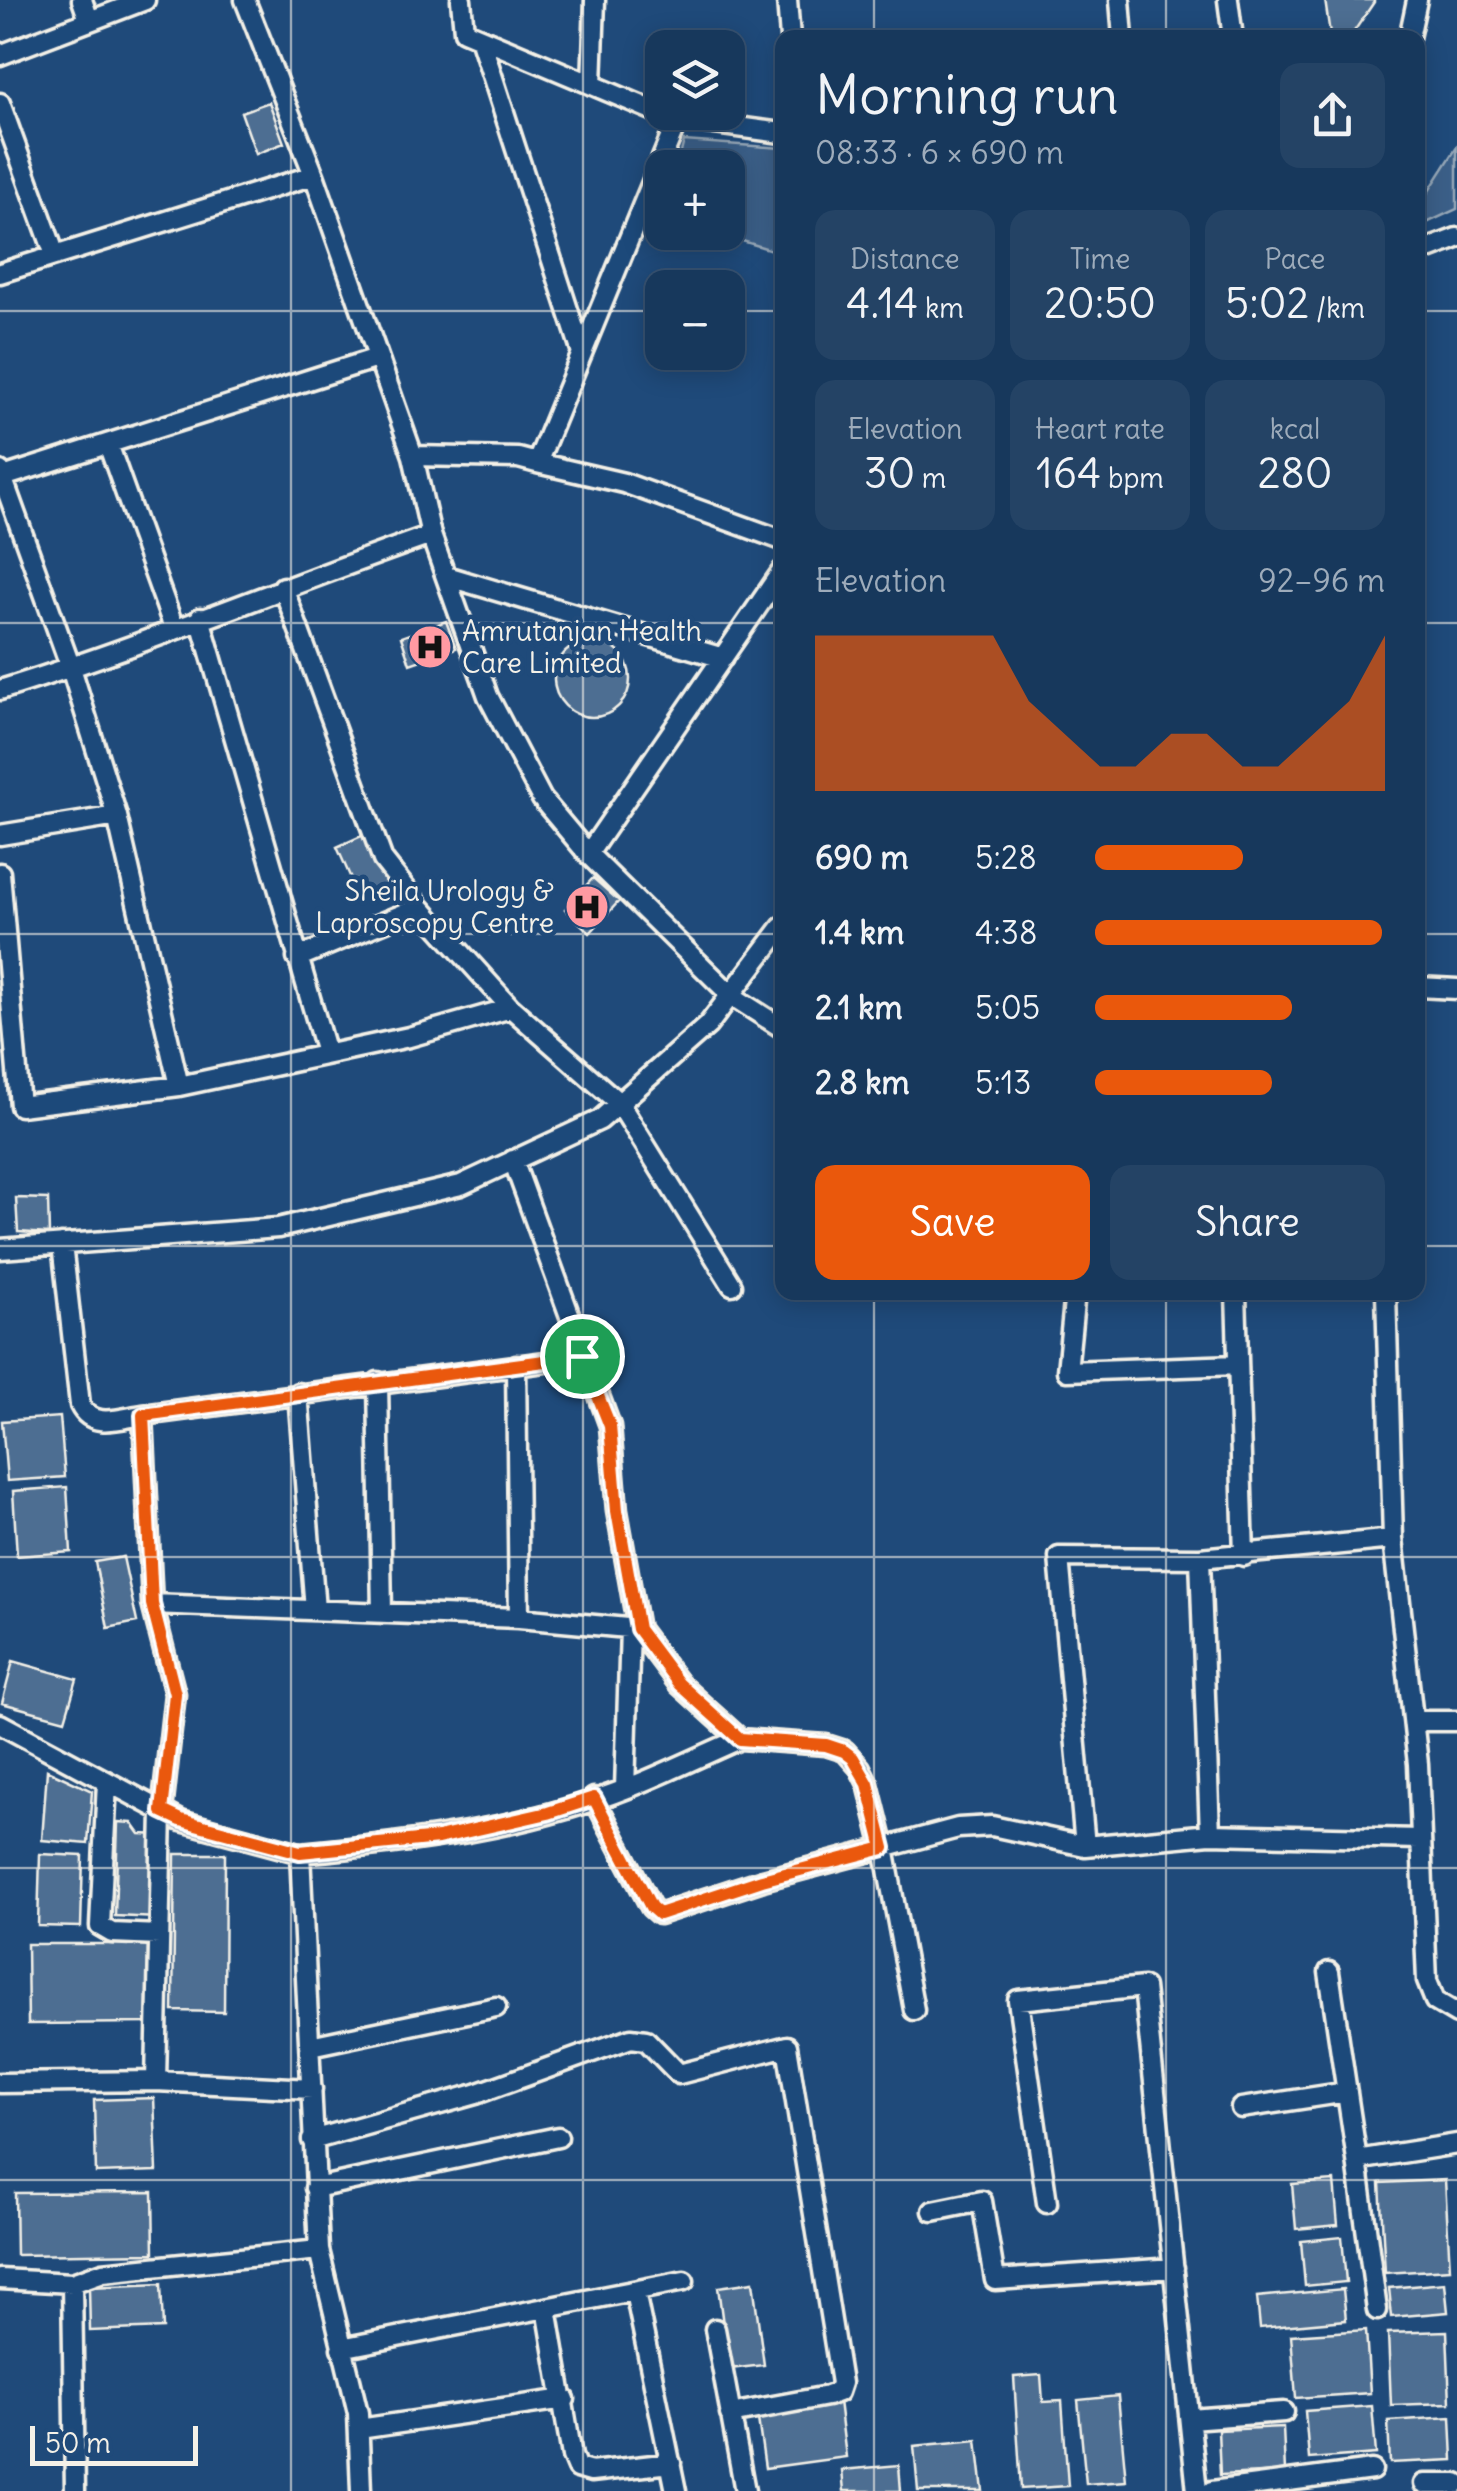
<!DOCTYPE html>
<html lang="en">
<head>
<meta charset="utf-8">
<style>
	body { margin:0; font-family:Delius,sans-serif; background:#244365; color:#f1f3f6; height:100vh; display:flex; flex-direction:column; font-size:38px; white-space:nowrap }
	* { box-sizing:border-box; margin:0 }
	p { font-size:32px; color:#9eacbb }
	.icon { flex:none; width:55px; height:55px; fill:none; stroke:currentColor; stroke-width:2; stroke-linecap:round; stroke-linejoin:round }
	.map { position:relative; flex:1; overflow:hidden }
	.details { position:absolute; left:775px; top:30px; width:650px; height:1270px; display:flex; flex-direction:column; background:#17385c; border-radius:20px; box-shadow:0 5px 25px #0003,0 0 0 2px #365272 }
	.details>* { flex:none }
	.buttons { position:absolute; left:645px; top:30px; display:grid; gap:20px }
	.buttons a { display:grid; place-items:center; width:100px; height:100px; border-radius:20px; background:#17385c; box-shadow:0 5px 25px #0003,0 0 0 2px #365272; font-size:50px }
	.scale { position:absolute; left:30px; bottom:25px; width:168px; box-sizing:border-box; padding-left:10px; border:5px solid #f4f1e8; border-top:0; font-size:28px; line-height:35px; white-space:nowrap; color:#f4f1e8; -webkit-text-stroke:8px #1f4a7a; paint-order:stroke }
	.pin { position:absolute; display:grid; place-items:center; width:85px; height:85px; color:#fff; margin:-42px; border:5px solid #fff; border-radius:50%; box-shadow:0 2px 10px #0007 }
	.round { display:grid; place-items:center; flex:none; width:105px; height:105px; border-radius:20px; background:#244365 }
	.summary { display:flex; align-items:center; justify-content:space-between; height:170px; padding:0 40px }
	h1 { font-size:55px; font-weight:600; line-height:75px }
	.metrics { display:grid; grid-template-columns:repeat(3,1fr); gap:15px; height:170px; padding:10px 40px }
	.metrics div { display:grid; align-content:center; border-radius:20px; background:#244365; text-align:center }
	.metrics b { font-size:42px; font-weight:600 }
	.metrics small { font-size:28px; font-weight:400 }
	.metrics p { font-size:28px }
	.chart { height:280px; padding:20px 40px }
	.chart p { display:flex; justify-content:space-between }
	.chart svg { width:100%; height:180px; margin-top:10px; fill:#ea580c; opacity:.7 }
	.action { display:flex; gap:20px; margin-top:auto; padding:20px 40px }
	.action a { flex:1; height:115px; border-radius:20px; background:#ea580c; color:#fff; font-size:40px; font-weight:600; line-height:115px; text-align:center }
	.action a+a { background:#244365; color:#f1f3f6 }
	ul { padding:0 40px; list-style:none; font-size:32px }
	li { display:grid; grid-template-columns:160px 120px 1fr; align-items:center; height:75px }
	li i { height:25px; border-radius:12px; background:#ea580c }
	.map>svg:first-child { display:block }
	.green { fill:#3a5f88; stroke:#97a8b8; stroke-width:2.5 }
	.building { fill:#4d6e92; stroke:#f4f1e8; stroke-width:2.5 }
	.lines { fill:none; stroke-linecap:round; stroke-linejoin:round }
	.street-casing { stroke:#f4f1e8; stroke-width:25 }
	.street { stroke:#1f4a7a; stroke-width:18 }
	.route-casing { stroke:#fff; stroke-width:20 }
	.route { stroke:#ea580c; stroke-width:12 }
	.grid { fill:none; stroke:#f4f1e8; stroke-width:2.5; stroke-opacity:0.55 }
	.labels { text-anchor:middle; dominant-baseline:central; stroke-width:9; stroke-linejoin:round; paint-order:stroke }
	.poi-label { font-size:28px; fill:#f4f1e8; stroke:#1f4a7a; text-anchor:start }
</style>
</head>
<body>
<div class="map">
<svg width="1457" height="2491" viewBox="0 0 1457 2491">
	<rect width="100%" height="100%" fill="#1f4a7a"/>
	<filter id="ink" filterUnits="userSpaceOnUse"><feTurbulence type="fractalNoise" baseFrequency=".01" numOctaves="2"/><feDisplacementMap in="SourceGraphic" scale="20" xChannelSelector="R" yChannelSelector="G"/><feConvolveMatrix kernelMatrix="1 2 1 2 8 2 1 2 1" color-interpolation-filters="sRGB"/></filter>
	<g filter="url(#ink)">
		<!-- green -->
		<path class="green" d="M 684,141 L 782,148 L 782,253 L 716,233 L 728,232 L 728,168 L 677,167 Z
			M 1457,147 L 1457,209 L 1418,227 L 1418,208 Z"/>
		<!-- building -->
		<path class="building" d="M 1325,0 L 1374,0 L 1374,2 L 1353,33 L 1330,34 Z
			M 269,102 L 284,143 L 256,154 L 241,112 Z
			M 446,621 L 456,648 L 410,664 L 401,637 Z
			M554 679a38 38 0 1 1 76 0a38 38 0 1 1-76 0Z
			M 368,833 L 392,887 L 361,901 L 337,847 Z
			M 593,878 L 619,901 L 590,933 L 565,909 Z
			M 16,1198 L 48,1199 L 49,1234 L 18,1232 Z
			M 60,1417 L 65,1477 L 7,1481 L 2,1421 Z
			M 67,1487 L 71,1552 L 17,1556 L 13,1491 Z
			M 123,1557 L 137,1622 L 108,1628 L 95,1562 Z
			M 13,1661 L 77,1679 L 65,1720 L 2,1703 Z
			M 47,1770 L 92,1791 L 88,1844 L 42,1840 Z
			M 118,1822 L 132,1823 L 140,1834 L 160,1835 L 158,1918 L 115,1916 Z
			M 40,1854 L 83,1856 L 81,1927 L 38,1926 Z
			M 175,1854 L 225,1854 L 224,2012 L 173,2011 Z
			M 27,1944 L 148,1944 L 149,2023 L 28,2024 Z
			M 154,2098 L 157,2171 L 96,2173 L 94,2100 Z
			M 1445,2180 L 1450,2269 L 1385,2273 L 1380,2183 Z
			M 1334,2181 L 1338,2225 L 1296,2229 L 1292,2184 Z
			M 153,2192 L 154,2253 L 16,2255 L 15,2193 Z
			M 1342,2237 L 1346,2282 L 1305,2286 L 1301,2241 Z
			M 753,2282 L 764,2365 L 729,2369 L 718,2287 Z
			M 1445,2283 L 1448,2312 L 1392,2317 L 1389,2288 Z
			M 161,2284 L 163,2328 L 90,2331 L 89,2287 Z
			M 1343,2289 L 1346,2320 L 1260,2328 L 1257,2297 Z
			M 1366,2330 L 1370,2393 L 1296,2398 L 1291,2335 Z
			M 1447,2331 L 1450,2403 L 1391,2405 L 1388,2333 Z
			M 1041,2375 L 1043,2402 L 1062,2401 L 1068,2486 L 1021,2489 L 1014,2377 Z
			M 1118,2396 L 1126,2481 L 1086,2484 L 1078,2400 Z
			M 839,2401 L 846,2457 L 765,2468 L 757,2412 Z
			M 1372,2406 L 1376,2454 L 1309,2459 L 1305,2411 Z
			M 1451,2417 L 1453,2460 L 1390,2463 L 1388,2421 Z
			M 1283,2427 L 1285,2472 L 1220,2475 L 1218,2430 Z
			M 977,2440 L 983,2491 L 918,2491 L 914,2446 Z
			M 899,2465 L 901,2491 L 844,2491 L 842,2470 Z"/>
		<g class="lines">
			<defs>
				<path id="street" d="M 82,0 L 89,20
					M 245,0 L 314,175 L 413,456 L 431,535 L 488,696 L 542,799 L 588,854 L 732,996 L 782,1028
					M 461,0 L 464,31 L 671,118 L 782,133
					M 787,0 L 790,38
					M 1120,0 L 1123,38
					M 1228,0 L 1233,38
					M 480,38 L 582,353
					M 1409,38 L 1417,0
					M 0,55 L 145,0
					M 592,85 L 595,0
					M 0,103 L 55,255
					M 1418,253 L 1457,238
					M 0,273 L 314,175
					M 108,444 L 174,628
					M 413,456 L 518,458 L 537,463 L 624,483 L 782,540
					M 537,463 L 678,119
					M 0,471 L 71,668 L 117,816 L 179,1086
					M 0,478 L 377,358
					M 446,576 L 723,658
					M 283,587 L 383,860 L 420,907 L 511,1008 L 619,1103 L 732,1285
					M 200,618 L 326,1053
					M 0,690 C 146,645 287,585 431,535
					M 0,835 L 117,816
					M 588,854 L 782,571
					M 0,873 L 20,1106 L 179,1086 L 409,1037 L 511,1008
					M 297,958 L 420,907
					M 1418,987 L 1457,989
					M 513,1160 L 610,1426 L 617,1511 L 638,1629 L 679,1684 L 740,1739 L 826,1745 L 845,1751 L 860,1768 L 868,1784 L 884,1848 L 914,2010
					M 62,1244 L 80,1405 C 92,1430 121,1418 143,1415 L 152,1604 L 175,1694 L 162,1811 L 156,2081
					M 0,1249 L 278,1228 L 461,1185 L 600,1120 L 708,1025 L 782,927
					M 1075,1292 L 1067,1371 L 1238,1365
					M 1236,1292 L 1244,1556
					M 1386,1292 L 1393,1539 L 1418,1764 L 1427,1981 L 1435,2001 L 1457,2014
					M 516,1365 L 519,1618
					M 378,1382 L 382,1613
					M 298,1393 L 315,1610
					M 143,1415 L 583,1357
					M 1200,1558 L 1210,1834
					M 152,1604 L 519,1618 L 638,1629
					M 1415,1721 L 1457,1721
					M 0,1724 L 181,1821 L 300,1853 L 319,2250 L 358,2413 L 361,2491
					M 107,1782 L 100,1926 L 112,1933 L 159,1935
					M 625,1789 L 630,1628
					M 594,1798 L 651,1907 L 659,1914 L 763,1880 L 958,1828 L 992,1826 L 1085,1846 L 1210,1834 L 1419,1839
					M 1085,1846 L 1059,1557 L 1200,1558 L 1393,1539
					M 300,1853 C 410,1843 524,1829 628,1788 C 666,1773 703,1755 740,1739
					M 1329,1972 L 1357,2160
					M 310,2046 L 496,2007
					M 0,2083 L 156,2081 L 312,2089
					M 1241,2108 L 1347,2092
					M 312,2140 L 476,2094 L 631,2038 L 646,2040 L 679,2074 L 787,2046 L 841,2383 L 838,2392 L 827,2396 L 730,2414
					M 315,2188 L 558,2137
					M 1047,2203 L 1018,2000 L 1144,1987 L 1197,2491
					M 933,2211 L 982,2201 L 995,2280 L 1174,2268
					M 0,2279 L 72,2283 L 75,2491
					M 72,2283 L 103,2272 L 319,2250
					M 635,2292 L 676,2491
					M 547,2308 L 572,2456 L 577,2468 L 591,2472 L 671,2463
					M 1377,2310 L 1357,2160 L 1457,2144
					M 715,2329 L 745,2491
					M 341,2348 L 684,2281
					M 1190,2419 L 1284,2412
					M 359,2429 L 565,2399
					M 1424,2484 L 1457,2484
					M 1212,2491 L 1372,2470"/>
			</defs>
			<!-- street casing -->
			<use href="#street" class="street-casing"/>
			<!-- street -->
			<use href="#street" class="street"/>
		</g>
	</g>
	<g class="lines" filter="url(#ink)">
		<defs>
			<path id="route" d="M 582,1356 L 610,1426 L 617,1511 L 638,1629 L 679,1684 L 740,1739 L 826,1745 L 844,1751 L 853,1758 L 868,1784 L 884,1848 L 762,1880 L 659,1914 L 651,1907 L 594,1798 L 548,1813 L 438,1838 L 300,1852 L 181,1820 L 162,1811 L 175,1694 L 152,1604 L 143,1415 Z"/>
		</defs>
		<!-- route casing -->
		<use href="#route" class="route-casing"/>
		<!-- route -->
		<use href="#route" class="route"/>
	</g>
	<!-- grid -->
	<path class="grid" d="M 291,0 L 291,2491M 583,0 L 583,2491M 874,0 L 874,38M 1166,0 L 1166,38M 0,311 L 662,311M 728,311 L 782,311M 1418,311 L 1457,311M 0,623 L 782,623M 1418,623 L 1457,623M 0,934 L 782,934M 1418,934 L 1457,934M 0,1246 L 782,1246M 1418,1246 L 1457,1246M 874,1292 L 874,2491M 1166,1292 L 1166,2491M 0,1557 L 1457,1557M 0,1868 L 1457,1868M 0,2180 L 1457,2180"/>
	<!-- icons -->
	<defs>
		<symbol id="hospital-disc" viewBox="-11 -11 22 22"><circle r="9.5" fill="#ff9aa2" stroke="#1f4a7a"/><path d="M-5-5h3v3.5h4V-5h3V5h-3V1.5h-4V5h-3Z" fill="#111"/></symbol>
	</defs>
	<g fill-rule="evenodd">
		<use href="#hospital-disc" x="405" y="622" width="50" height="50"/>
		<use href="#hospital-disc" x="562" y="882" width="50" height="50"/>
	</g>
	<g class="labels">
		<!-- poi labels -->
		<g class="poi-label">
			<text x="462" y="631">Amrutanjan Health<tspan x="462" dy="32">Care Limited</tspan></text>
			<text x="554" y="891" text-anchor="end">Sheila Urology &amp;<tspan x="554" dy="32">Laproscopy Centre</tspan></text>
		</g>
	</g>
</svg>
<div class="buttons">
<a><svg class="icon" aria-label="layers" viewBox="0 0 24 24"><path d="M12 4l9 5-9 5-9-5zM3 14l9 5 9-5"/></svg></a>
<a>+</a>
<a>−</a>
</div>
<div class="scale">50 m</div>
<div class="pin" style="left:582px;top:1356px;background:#1e9e55"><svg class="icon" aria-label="arrive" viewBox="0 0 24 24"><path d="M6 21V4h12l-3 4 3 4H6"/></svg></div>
<section class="details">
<div class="summary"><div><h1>Morning run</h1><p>08:33 · 6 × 690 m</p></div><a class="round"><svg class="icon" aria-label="share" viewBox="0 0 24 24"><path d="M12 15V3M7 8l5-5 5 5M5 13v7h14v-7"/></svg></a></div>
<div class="metrics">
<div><p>Distance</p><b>4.14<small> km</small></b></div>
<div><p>Time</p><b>20:50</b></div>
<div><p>Pace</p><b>5:02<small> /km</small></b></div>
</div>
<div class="metrics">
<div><p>Elevation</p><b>30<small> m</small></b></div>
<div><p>Heart rate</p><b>164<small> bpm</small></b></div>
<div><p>kcal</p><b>280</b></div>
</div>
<div class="chart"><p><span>Elevation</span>92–96 m</p>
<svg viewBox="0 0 160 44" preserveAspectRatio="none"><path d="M0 44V6L10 6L20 6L30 6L40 6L50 6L60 22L70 30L80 38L90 38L100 30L110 30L120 38L130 38L140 30L150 22L160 6V44z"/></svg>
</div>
<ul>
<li><b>690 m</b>5:28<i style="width:51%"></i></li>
<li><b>1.4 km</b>4:38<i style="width:99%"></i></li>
<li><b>2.1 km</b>5:05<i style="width:68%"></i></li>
<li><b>2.8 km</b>5:13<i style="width:61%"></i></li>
</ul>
<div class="action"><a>Save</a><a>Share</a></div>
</section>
</div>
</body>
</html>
